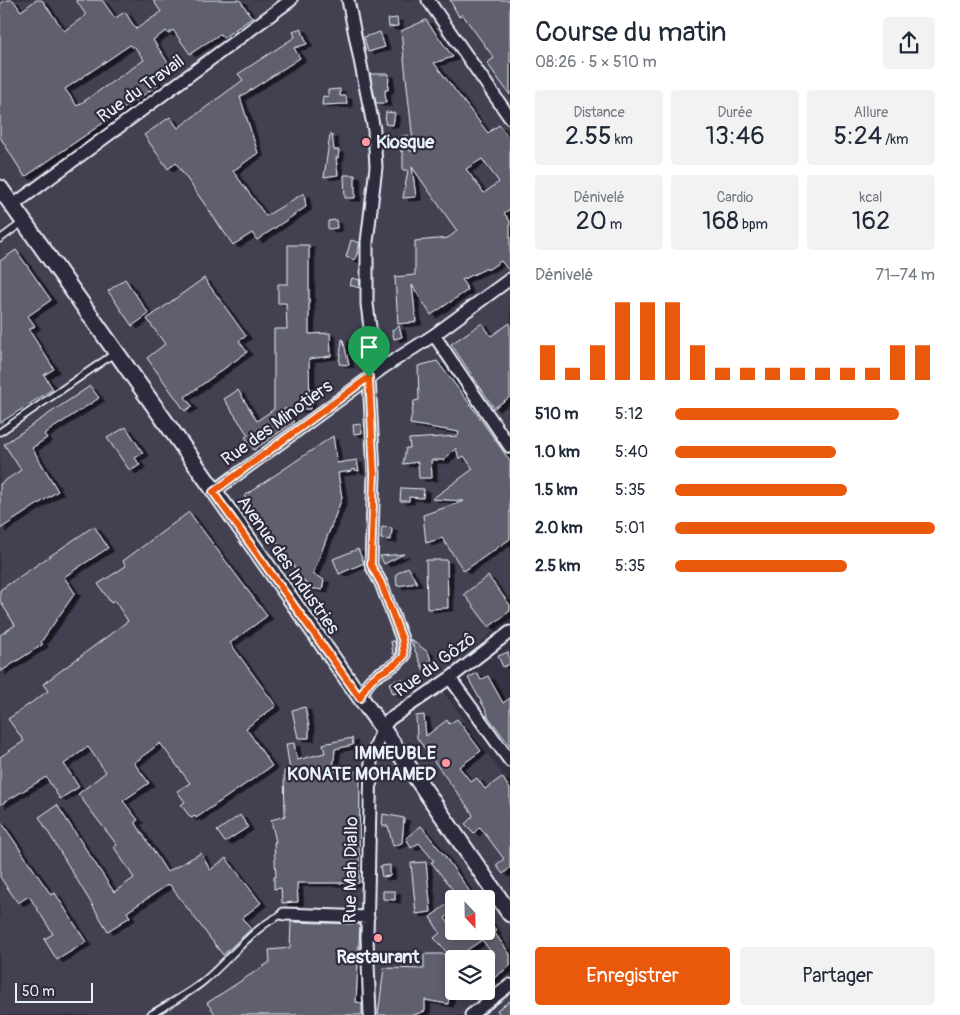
<!DOCTYPE html>
<html lang="fr">
<head>
<meta charset="utf-8">
<style>
	body { margin:0; font-family:Pangolin,sans-serif; background:#f2f2f3; color:#1f2937; height:100vh; display:flex; flex-direction:column; font-size:19px; white-space:nowrap }
	* { box-sizing:border-box; margin:0 }
	p { font-size:16px; color:#747a83 }
	.icon { flex:none; width:28px; height:28px; fill:none; stroke:currentColor; stroke-width:2; stroke-linecap:round; stroke-linejoin:round }
	.map { position:relative; flex:1; overflow:hidden }
	.sheet { display:flex; flex-direction:column; background:#fff; width:450px }
	.sheet>* { flex:none }
	.needle { width:32px; rotate:158deg }
	.fabs { position:absolute; left:445px; top:890px; display:grid; gap:10px }
	.fabs a { display:grid; place-items:center; width:50px; height:50px; border-radius:5px; background:#fff; box-shadow:0 2px 12px #0003; font-size:25px }
	.scale { position:absolute; left:15px; bottom:12px; width:78px; box-sizing:border-box; padding-left:5px; border:2px solid #e8f1f8; border-top:0; font-size:14px; line-height:18px; white-space:nowrap; color:#e8f1f8; -webkit-text-stroke:4px #2f2a3d; paint-order:stroke }
	.pin { position:absolute; display:grid; place-items:center; width:42px; height:42px; color:#fff; margin:-51px -21px; border-radius:50% 50% 50% 0; rotate:-45deg; box-shadow:0 0 5px #0007 }
	.pin .icon { rotate:45deg }
	.round { display:grid; place-items:center; flex:none; width:52px; height:52px; border-radius:5px; background:#f2f2f3 }
	.headline { display:flex; align-items:center; justify-content:space-between; height:85px; padding:0 25px }
	h1 { font-size:28px; font-weight:600; line-height:38px }
	.metrics { display:grid; grid-template-columns:repeat(3,1fr); gap:8px; height:85px; padding:5px 25px }
	.metrics div { display:grid; align-content:center; border-radius:5px; background:#f2f2f3; text-align:center }
	.metrics b { font-size:25px; font-weight:600 }
	.metrics small { font-size:14px; font-weight:400 }
	.metrics p { font-size:14px }
	.chart { height:140px; padding:10px 25px }
	.chart p { display:flex; justify-content:space-between }
	.chart svg { width:100%; height:90px; margin-top:5px; stroke:#ea580c; stroke-width:6 }
	.cta { display:flex; gap:10px; margin-top:auto; padding:10px 25px }
	.cta a { flex:1; height:58px; border-radius:5px; background:#ea580c; color:#fff; font-size:20px; font-weight:600; line-height:58px; text-align:center }
	.cta a+a { background:#f2f2f3; color:#1f2937 }
	ul { padding:0 25px; list-style:none; font-size:16px }
	li { display:grid; grid-template-columns:80px 60px 1fr; align-items:center; height:38px }
	li i { height:12px; border-radius:6px; background:#ea580c }
	main { display:flex; flex:1; min-height:0 }
	.map>svg:first-child { display:block }
	.built { fill:#433f51; fill-rule:evenodd }
	.building { fill:#605e6e; stroke:#e8f1f8; fill-rule:evenodd; filter:url(#shadow) }
	.lines { fill:none; stroke-linecap:round; stroke-linejoin:round }
	.lane-casing { stroke:#e8f1f8; stroke-width:9 }
	.street-casing { stroke:#e8f1f8; stroke-width:15 }
	.secondary-casing { stroke:#e8f1f8; stroke-width:19 }
	.lane { stroke:#2f2a3d; stroke-width:5.5 }
	.street { stroke:#2f2a3d; stroke-width:11 }
	.secondary { stroke:#2f2a3d; stroke-width:15 }
	.route-casing { stroke:#fff; stroke-width:10 }
	.route { stroke:#ea580c; stroke-width:6 }
	.poi-dot { fill:#ff9aa2; stroke:#2f2a3d; stroke-width:2 }
	.labels { text-anchor:middle; dominant-baseline:central; stroke-width:4.5; stroke-linejoin:round; paint-order:stroke }
	.street-label { font-size:18px; fill:#e8f1f8; stroke:#2f2a3d }
	.poi-label { font-size:18px; font-weight:bold; fill:#e8f1f8; stroke:#2f2a3d; text-anchor:start }
</style>
</head>
<body>
<main>
<div class="map">
<svg width="510" height="1015" viewBox="0 0 510 1015">
	<defs>
		<filter id="shadow"><feDropShadow dx="5.5" dy="3" stdDeviation="0" flood-color="#0009"/></filter>
	</defs>
	<rect width="100%" height="100%" fill="#363244"/>
	<filter id="ink" filterUnits="userSpaceOnUse"><feTurbulence type="fractalNoise" baseFrequency=".02" numOctaves="2"/><feDisplacementMap in="SourceGraphic" scale="10" xChannelSelector="R" yChannelSelector="G"/><feConvolveMatrix kernelMatrix="1 2 1 2 8 2 1 2 1" color-interpolation-filters="sRGB"/></filter>
	<g filter="url(#ink)">
		<!-- built -->
		<path class="built" d="M 0,0 L 510,0 L 510,617 L 441,677 L 443,691 L 510,785 L 510,1015 L 0,1015 ZM 454,899 L 486,899 L 486,931 L 454,931 ZM 454,959 L 486,959 L 486,991 L 454,991 Z"/>
		<!-- building -->
		<path class="building" d="M 6,0 L 13,0 L 21,11 L 36,0 L 42,0 L 64,31 L 86,15 L 76,0 L 102,0 L 115,18 L 125,12 L 136,29 L 161,12 L 153,0 L 240,0 L 252,18 L 223,38 L 220,34 L 190,54 L 173,30 L 168,34 L 166,31 L 153,40 L 171,67 L 154,79 L 158,85 L 25,177 L 0,137 L 0,4 ZM 130,45 L 132,48 L 134,46 L 144,60 L 77,106 L 65,89 Z
			M 450,0 L 510,0 L 510,95 L 487,63 L 494,58 L 462,14 L 459,17 Z
			M 397,18 L 398,26 L 389,27 L 388,19 Z
			M 426,20 L 453,57 L 434,63 L 488,133 L 499,125 L 510,139 L 510,209 L 504,213 L 510,221 L 510,272 L 501,261 L 489,269 L 485,269 L 462,280 L 468,290 L 431,315 L 412,285 L 416,322 L 398,324 L 395,277 L 415,275 L 415,241 L 448,238 L 457,231 L 412,167 L 416,197 L 403,198 L 408,170 L 403,170 L 403,154 L 400,151 L 403,151 L 402,136 L 408,135 L 410,151 L 414,151 L 401,31 ZM 482,159 L 499,182 L 484,193 L 466,169 Z
			M 301,28 L 307,44 L 294,48 L 300,58 L 240,97 L 258,153 L 233,171 L 266,216 L 304,193 L 306,207 L 257,240 L 252,233 L 233,245 L 176,163 L 168,169 L 144,135 L 170,117 L 178,128 L 243,80 L 238,74 L 295,37 L 293,31 Z
			M 380,32 L 385,47 L 368,52 L 364,37 Z
			M 370,74 L 389,74 L 388,90 L 385,90 L 386,103 L 376,103 Z
			M 340,89 L 340,96 L 346,96 L 347,104 L 322,105 L 323,96 L 328,97 L 328,90 Z
			M 386,112 L 395,113 L 393,125 L 385,124 Z
			M 330,135 L 332,135 L 334,150 L 339,150 L 338,158 L 336,158 L 338,175 L 324,177 Z
			M 344,175 L 355,175 L 355,198 L 345,198 Z
			M 336,220 L 337,228 L 328,229 L 328,221 Z
			M 351,240 L 360,243 L 355,260 L 346,257 Z
			M 288,245 L 309,245 L 309,334 L 330,333 L 331,356 L 309,359 L 310,409 L 284,409 L 294,422 L 254,450 L 245,437 L 248,435 L 224,399 L 238,390 L 257,421 L 274,409 L 274,329 L 287,329 L 286,303 L 278,303 L 278,284 L 288,284 Z
			M 16,250 L 51,300 L 28,316 L 35,326 L 29,330 L 54,369 L 44,375 L 53,389 L 0,423 L 0,261 Z
			M 204,278 L 246,336 L 239,341 L 247,352 L 185,397 L 192,406 L 185,411 L 147,358 L 165,344 L 147,319 Z
			M 352,278 L 360,280 L 359,288 L 350,285 Z
			M 125,279 L 149,314 L 132,326 L 108,291 Z
			M 482,323 L 491,336 L 510,323 L 510,397 L 494,408 L 451,344 Z
			M 399,326 L 402,337 L 394,339 L 392,330 Z
			M 342,339 L 343,339 L 349,365 L 339,364 Z
			M 437,361 L 470,404 L 510,461 L 510,539 L 464,571 L 442,538 L 426,543 L 423,515 L 464,501 L 432,499 L 473,469 L 464,456 L 459,459 L 456,448 L 444,460 L 431,460 L 432,478 L 419,478 L 418,462 L 403,464 L 406,448 L 410,448 L 409,439 L 458,436 L 459,432 L 410,424 L 414,401 L 419,400 L 418,366 Z
			M 90,386 L 99,398 L 44,434 L 47,438 L 32,448 L 58,491 L 0,529 L 0,484 L 21,470 L 4,444 Z
			M 361,424 L 362,433 L 354,434 L 353,425 Z
			M 126,427 L 143,453 L 135,458 L 140,465 L 130,471 L 107,438 Z
			M 333,436 L 337,463 L 357,460 L 359,471 L 352,469 L 352,471 L 338,473 L 342,498 L 313,574 L 324,580 L 322,590 L 309,588 L 244,496 Z
			M 401,488 L 424,489 L 423,498 L 409,497 L 409,501 L 400,501 Z
			M 189,512 L 267,616 L 230,643 L 276,706 L 246,728 L 272,766 L 196,818 L 195,816 L 191,818 L 181,805 L 185,802 L 177,791 L 190,783 L 160,743 L 134,763 L 149,783 L 123,801 L 138,820 L 135,822 L 167,872 L 201,853 L 210,870 L 226,858 L 261,903 L 242,918 L 251,929 L 223,955 L 169,884 L 127,912 L 130,917 L 108,931 L 39,817 L 57,805 L 114,892 L 134,878 L 114,847 L 117,845 L 78,794 L 106,772 L 88,747 L 64,764 L 79,787 L 60,799 L 46,777 L 0,805 L 0,757 L 24,741 L 8,719 L 48,691 L 43,684 L 128,621 L 114,600 L 111,603 L 98,584 L 126,566 L 123,561 Z
			M 94,526 L 108,548 L 64,577 L 75,593 L 41,642 L 43,644 L 0,672 L 0,635 L 15,625 L 0,601 L 0,590 Z
			M 382,527 L 392,528 L 391,540 L 381,539 Z
			M 358,549 L 364,563 L 339,574 L 333,559 Z
			M 404,554 L 384,564 L 380,556 Z
			M 426,560 L 447,560 L 448,608 L 427,609 Z
			M 408,567 L 417,583 L 397,586 L 396,574 Z
			M 488,576 L 510,605 L 510,611 L 489,627 L 464,594 Z
			M 410,639 L 428,652 L 434,667 L 424,671 Z
			M 391,641 L 395,641 L 396,654 L 393,654 Z
			M 508,652 L 510,664 L 503,667 L 498,656 Z
			M 477,673 L 481,680 L 488,676 L 503,703 L 510,698 L 510,746 L 487,715 L 488,714 L 468,678 Z
			M 402,679 L 405,690 L 393,694 L 389,683 Z
			M 305,707 L 309,726 L 309,738 L 298,738 L 292,710 Z
			M 424,715 L 426,736 L 447,720 L 449,724 L 457,719 L 481,751 L 459,767 L 471,782 L 477,778 L 485,789 L 502,777 L 510,789 L 510,868 L 503,874 L 496,865 L 504,859 L 480,827 L 474,833 L 465,824 L 473,816 L 472,813 L 417,738 L 416,716 Z
			M 352,738 L 353,745 L 335,749 L 333,771 L 360,772 L 359,883 L 297,883 L 298,902 L 282,903 L 281,888 L 274,889 L 274,877 L 276,877 L 274,842 L 276,842 L 271,820 L 285,816 L 284,771 L 290,771 L 286,744 L 294,743 L 297,760 L 325,753 L 323,744 Z
			M 383,814 L 404,818 L 402,843 L 393,846 L 388,826 L 382,826 Z
			M 240,815 L 248,827 L 225,842 L 217,831 Z
			M 0,820 L 51,895 L 55,893 L 86,942 L 57,960 L 44,939 L 53,934 L 29,896 L 18,903 L 0,877 Z
			M 421,826 L 444,855 L 475,899 L 460,899 L 431,862 L 434,861 L 419,843 L 411,848 L 406,838 Z
			M 426,862 L 431,912 L 416,914 L 411,863 Z
			M 390,865 L 390,876 L 382,877 L 380,866 Z
			M 383,891 L 395,891 L 395,900 L 383,899 Z
			M 454,899 L 454,911 L 445,918 L 454,931 L 486,931 L 486,917 L 496,931 L 494,932 L 510,954 L 510,966 L 486,984 L 486,964 L 495,957 L 482,940 L 454,959 L 448,1004 L 425,1000 L 425,1011 L 414,1015 L 378,1015 L 384,968 L 424,969 L 424,954 L 448,954 L 434,938 L 440,933 L 430,917 Z
			M 291,922 L 360,924 L 356,1002 L 362,1003 L 362,1015 L 216,1015 L 207,1003 L 270,962 L 269,950 L 290,948 Z
			M 510,1001 L 510,1015 L 500,1015 L 497,1010 Z"/>
		<g class="lines">
			<defs>
				<path id="lane" d="M 0,239 L 23,222
					M 0,432 L 115,353
					M 150,1015 C 168,1004 189,994 205,980 C 228,961 258,922 284,914"/>
				<path id="street" d="M 348,0 L 374,130 L 376,167 L 367,242 L 367,304 L 371,335 L 384,367
					M 428,0 L 510,118
					M 12,206 L 291,0
					M 434,335 L 510,447
					M 213,492 L 384,367 L 434,335 L 510,279
					M 450,678 L 510,761
					M 360,698 C 373,667 387,676 404,656 L 402,639 L 381,583 L 371,565 L 374,474 L 369,377
					M 284,914 L 368,917
					M 370,1015 L 367,937 L 371,760 L 382,728 L 390,719 L 450,678 L 510,632
					M 471,1015 L 510,985"/>
				<path id="secondary" d="M 0,188 L 382,728 L 510,914"/>
			</defs>
			<!-- lane casing -->
			<use href="#lane" class="lane-casing"/>
			<!-- street casing -->
			<use href="#street" class="street-casing"/>
			<!-- secondary casing -->
			<use href="#secondary" class="secondary-casing"/>
			<!-- lane -->
			<use href="#lane" class="lane"/>
			<!-- street -->
			<use href="#street" class="street"/>
			<!-- secondary -->
			<use href="#secondary" class="secondary"/>
		</g>
	</g>
	<g class="lines" filter="url(#ink)">
		<defs>
			<path id="route" d="M 369,377 L 374,474 L 371,565 L 381,583 L 402,639 L 404,656 C 387,676 373,667 360,698 L 213,492 Z"/>
		</defs>
		<!-- route casing -->
		<use href="#route" class="route-casing"/>
		<!-- route -->
		<use href="#route" class="route"/>
	</g>
	<!-- markers -->
	<g class="poi-dot">
		<circle cx="366" cy="142" r="5"/>
		<circle cx="446" cy="763" r="5"/>
		<circle cx="378" cy="938" r="5"/>
	</g>
	<g class="labels">
		<!-- street labels -->
		<g class="street-label">
			<text transform="translate(141 89) rotate(-36)">Rue du Travail</text>
			<text transform="translate(277 423) rotate(-36)">Rue des Minotiers</text>
			<text transform="translate(288 565) rotate(55)">Avenue des Industries</text>
			<text transform="translate(435 665) rotate(-36)">Rue du Gôzô</text>
			<text transform="translate(351 870) rotate(-89)">Rue Mah Diallo</text>
		</g>
		<!-- poi labels -->
		<g class="poi-label">
			<text x="376" y="142">Kiosque</text>
			<text x="436" y="753" text-anchor="end">IMMEUBLE<tspan x="436" dy="21">KONATE MOHAMED</tspan></text>
			<text x="378" y="957" text-anchor="middle">Restaurant</text>
		</g>
	</g>
</svg>
<div class="fabs">
<a><svg class="needle" viewBox="-14 -14 28 28"><path d="M0-13l5 13h-10z" fill="#e53935"/><path d="M0 13l5-13h-10z" fill="#747a83"/></svg></a>
<a><svg class="icon" aria-label="layers" viewBox="0 0 24 24"><path d="M12 4l9 5-9 5-9-5zM3 14l9 5 9-5"/></svg></a>
</div>
<div class="scale">50 m</div>
<div class="pin" style="left:369px;top:377px;background:#1e9e55"><svg class="icon" aria-label="arrive" viewBox="0 0 24 24"><path d="M6 21V4h12l-3 4 3 4H6"/></svg></div>
</div>
<section class="sheet">
<div class="headline"><div><h1>Course du matin</h1><p>08:26 · 5 × 510 m</p></div><a class="round"><svg class="icon" aria-label="share" viewBox="0 0 24 24"><path d="M12 15V3M7 8l5-5 5 5M5 13v7h14v-7"/></svg></a></div>
<div class="metrics">
<div><p>Distance</p><b>2.55<small> km</small></b></div>
<div><p>Durée</p><b>13:46</b></div>
<div><p>Allure</p><b>5:24<small> /km</small></b></div>
</div>
<div class="metrics">
<div><p>Dénivelé</p><b>20<small> m</small></b></div>
<div><p>Cardio</p><b>168<small> bpm</small></b></div>
<div><p>kcal</p><b>162</b></div>
</div>
<div class="chart"><p><span>Dénivelé</span>71–74 m</p>
<svg viewBox="0 0 160 44" preserveAspectRatio="none"><path d="M5 44V27M15 44V38M25 44V27M35 44V6M45 44V6M55 44V6M65 44V27M75 44V38M85 44V38M95 44V38M105 44V38M115 44V38M125 44V38M135 44V38M145 44V27M155 44V27"/></svg>
</div>
<ul>
<li><b>510 m</b>5:12<i style="width:86%"></i></li>
<li><b>1.0 km</b>5:40<i style="width:62%"></i></li>
<li><b>1.5 km</b>5:35<i style="width:66%"></i></li>
<li><b>2.0 km</b>5:01<i style="width:100%"></i></li>
<li><b>2.5 km</b>5:35<i style="width:66%"></i></li>
</ul>
<div class="cta"><a>Enregistrer</a><a>Partager</a></div>
</section>
</main>
</body>
</html>
